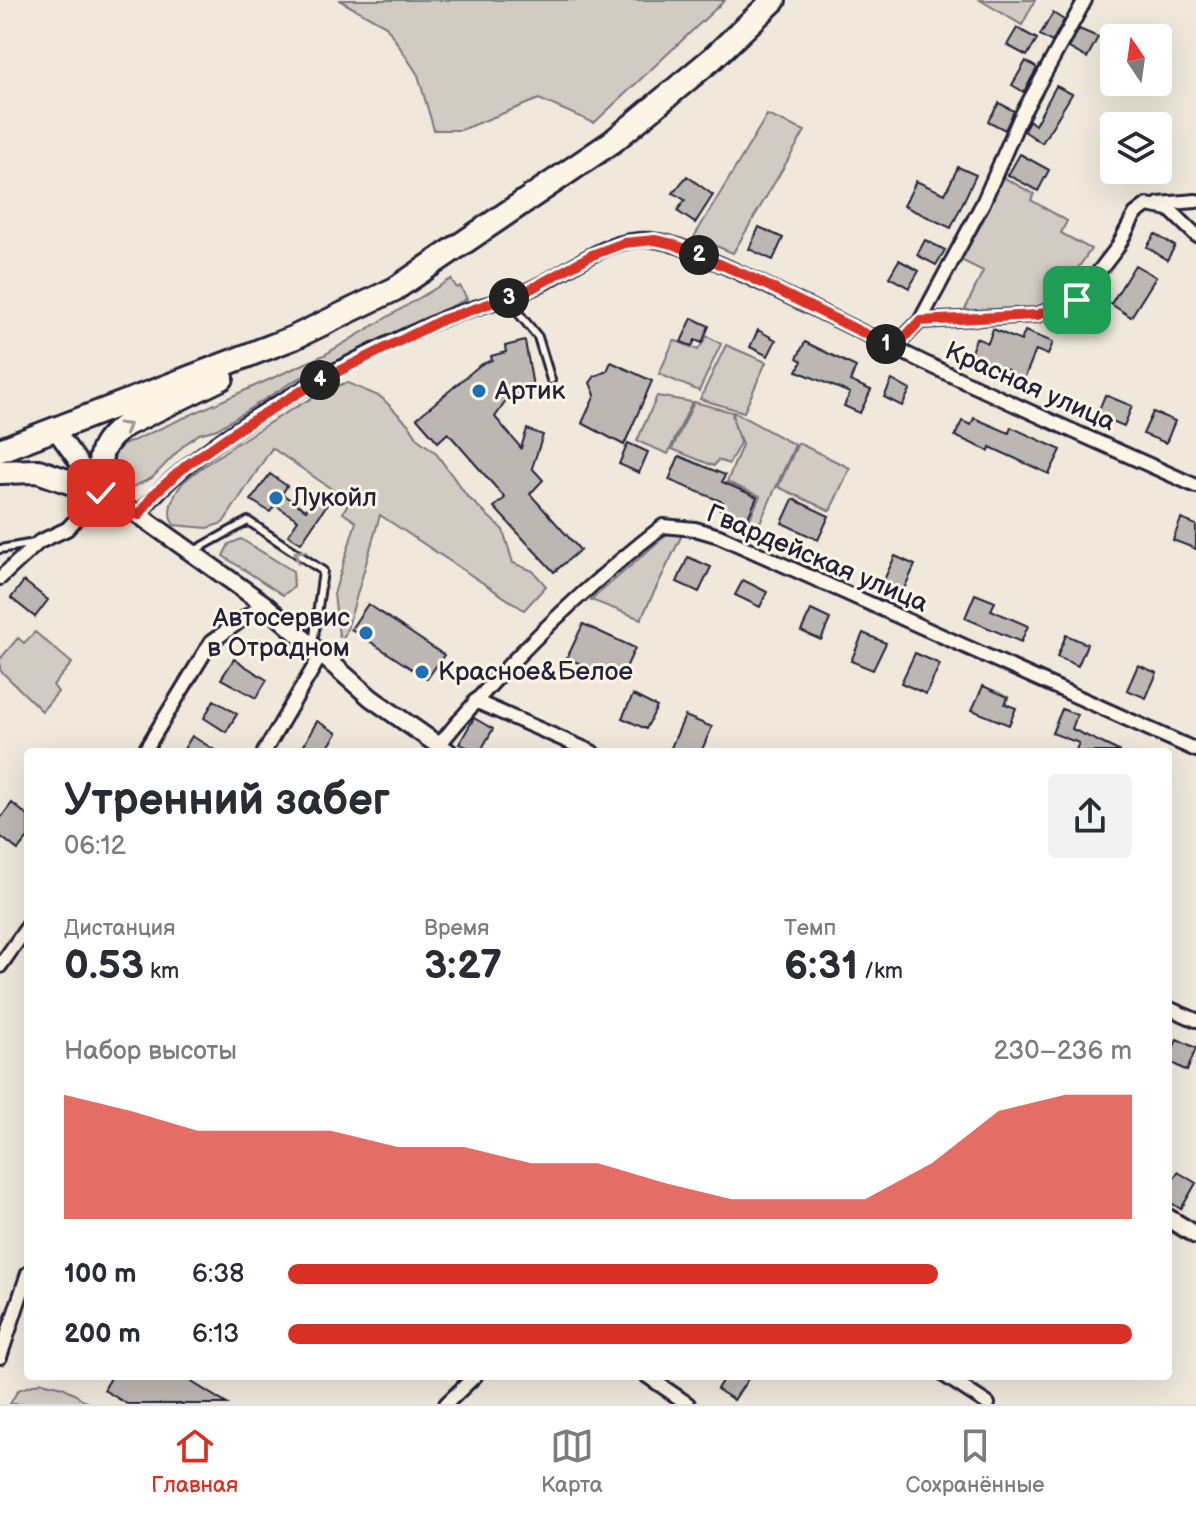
<!DOCTYPE html>
<html lang="ru">
<head>
<meta charset="utf-8">
<style>
	body { margin:0; font-family:"Balsamiq Sans",sans-serif; background:#f2f2f3; color:#2b2b33; height:100vh; display:flex; flex-direction:column; font-size:30px; white-space:nowrap }
	* { box-sizing:border-box; margin:0 }
	p { font-size:26px; color:#7c7c81 }
	.icon { flex:none; width:44px; height:44px; fill:none; stroke:currentColor; stroke-width:2; stroke-linecap:round; stroke-linejoin:round }
	.map { position:relative; flex:1; overflow:hidden }
	.side { position:absolute; left:24px; top:748px; width:1148px; height:632px; display:flex; flex-direction:column; background:#fff; border-radius:8px; box-shadow:0 8px 32px #0002 }
	.side>* { flex:none }
	.needle { width:52px; rotate:347deg }
	.controls { position:absolute; left:1100px; top:24px; display:grid; gap:16px }
	.controls a { display:grid; place-items:center; width:72px; height:72px; border-radius:8px; background:#fff; box-shadow:0 8px 32px #0002; font-size:40px }
	.pin { position:absolute; display:grid; place-items:center; width:68px; height:68px; color:#fff; margin:-34px; border-radius:16px; box-shadow:0 4px 12px #0006 }
	.km { position:absolute; width:40px; height:40px; margin:-20px; border-radius:50%; background:#222; color:#fff; font-size:22px; line-height:40px; text-align:center }
	.round { display:grid; place-items:center; flex:none; width:84px; height:84px; border-radius:8px; background:#f2f2f3 }
	.head { display:flex; align-items:center; justify-content:space-between; height:136px; padding:0 40px }
	h1 { font-size:44px; font-weight:700; line-height:60px }
	.figures { display:grid; grid-template-columns:repeat(3,1fr); gap:12px; height:136px; padding:8px 40px }
	.figures div { display:grid; align-content:center }
	.figures b { font-size:40px; font-weight:700 }
	.figures small { font-size:22px; font-weight:400 }
	.figures p { font-size:22px }
	.chart { height:224px; padding:16px 40px }
	.chart p { display:flex; justify-content:space-between }
	.chart svg { width:100%; height:144px; margin-top:8px; fill:#d93025; opacity:.7 }
	ul { padding:0 40px; list-style:none; font-size:26px }
	li { display:grid; grid-template-columns:128px 96px 1fr; align-items:center; height:60px }
	li i { height:20px; border-radius:10px; background:#d93025 }
	.menu { display:flex; justify-content:space-around; align-items:center; height:112px; border-top:2px solid #e1e1e2; background:#fff; font-size:22px; color:#7c7c81 }
	.menu a { display:grid; justify-items:center; gap:4px }
	.menu .on { color:#d93025 }
	.map>svg:first-child { display:block }
	.green { fill:#d1cbc3; stroke:#7a767f; stroke-width:2 }
	.building { fill:#bcb7b3; stroke:#22223b; stroke-width:2 }
	.lines { fill:none; stroke-linecap:round; stroke-linejoin:round }
	.lane-casing { stroke:#22223b; stroke-width:12 }
	.street-casing { stroke:#22223b; stroke-width:18 }
	.secondary-casing { stroke:#22223b; stroke-width:22 }
	.highway-casing { stroke:#22223b; stroke-width:28 }
	.lane { stroke:#fcf5e5; stroke-width:6 }
	.street { stroke:#fcf5e5; stroke-width:12 }
	.secondary { stroke:#fcf5e5; stroke-width:16 }
	.highway { stroke:#fcf5e5; stroke-width:22 }
	.oneway { stroke:#9a9698 }
	.route-casing { stroke:#fff; stroke-width:16 }
	.route { stroke:#d93025; stroke-width:10 }
	.poi-dot { fill:#1f6fb2; stroke:#fcf5e5; stroke-width:3 }
	.labels { text-anchor:middle; dominant-baseline:central; stroke-width:6; stroke-linejoin:round; paint-order:stroke }
	.street-label { font-size:26px; fill:#22223b; stroke:#fcf5e5 }
	.poi-label { font-size:26px; fill:#22223b; stroke:#fcf5e5; text-anchor:start }
</style>
</head>
<body>
<div class="map">
<svg width="1196" height="1404" viewBox="0 0 1196 1404">
	<rect width="100%" height="100%" fill="#efe8db"/>
	<filter id="ink" filterUnits="userSpaceOnUse"><feTurbulence type="fractalNoise" baseFrequency=".0125" numOctaves="2"/><feDisplacementMap in="SourceGraphic" scale="16" xChannelSelector="R" yChannelSelector="G"/><feConvolveMatrix kernelMatrix="1 2 1 2 8 2 1 2 1" color-interpolation-filters="sRGB"/></filter>
	<g filter="url(#ink)">
		<!-- green -->
		<path class="green" d="M 339,0 L 725,0 L 594,123 L 539,99 L 461,130 L 434,130 L 418,75 L 386,26 Z
			M 980,0 L 1035,0 L 1022,25 Z
			M 767,115 L 805,131 L 733,253 L 694,237 Z
			M 1001,176 L 1034,194 L 1031,200 L 1067,221 L 1061,233 L 1091,249 L 1063,290 L 1063,300 L 1032,310 L 962,316 L 983,271 L 961,260 L 980,226 Z
			M 451,279 L 457,288 L 460,286 L 467,299 L 294,381 L 217,429 L 199,434 L 184,445 L 152,478 L 127,490 L 117,486 C 111,472 110,458 121,446 L 324,355 Z
			M 707,336 L 721,344 L 699,391 L 659,374 L 674,340 L 698,350 Z
			M 726,345 L 766,362 L 744,412 L 700,399 Z
			M 348,383 L 381,397 L 410,426 L 419,440 L 435,452 L 467,496 L 503,530 L 513,563 L 533,571 L 546,586 L 524,610 L 380,515 L 348,626 L 344,637 L 339,636 L 334,594 L 356,522 L 343,513 L 349,501 L 272,448 L 223,523 L 207,528 L 174,525 C 165,512 173,497 181,485 C 194,468 326,384 348,383 Z
			M 657,396 L 692,402 L 668,454 L 637,441 Z
			M 694,402 L 732,412 L 733,419 L 734,412 L 795,445 L 757,529 L 747,524 L 760,496 L 727,482 L 742,445 L 733,420 L 740,443 L 729,464 L 718,460 L 714,466 L 672,449 Z
			M 798,443 L 850,468 L 830,511 L 778,487 Z
			M 672,530 L 681,537 L 641,619 L 591,600 Z
			M 241,539 L 293,571 L 294,587 L 283,595 L 223,556 L 229,544 Z
			M 35,632 L 72,663 L 53,685 L 58,692 L 42,711 L 0,670 L 0,659 L 18,638 L 24,643 Z
			M 42,1382 L 63,1387 L 90,1404 L 10,1404 L 18,1390 Z"/>
		<!-- building -->
		<path class="building" d="M 1053,13 L 1064,20 L 1052,42 L 1040,35 Z
			M 1017,28 L 1037,39 L 1027,56 L 1007,45 Z
			M 1079,29 L 1098,37 L 1087,58 L 1069,48 Z
			M 1026,61 L 1037,68 L 1024,92 L 1012,85 Z
			M 1056,86 L 1072,94 L 1042,143 L 1024,131 L 1029,120 L 1035,125 Z
			M 999,103 L 1014,111 L 1005,130 L 988,121 Z
			M 1020,154 L 1049,170 L 1038,191 L 1008,175 Z
			M 958,167 L 976,175 L 951,228 L 904,206 L 916,181 L 945,194 Z
			M 687,176 L 713,195 L 695,223 L 677,211 L 685,200 L 673,193 Z
			M 759,227 L 783,238 L 773,260 L 749,249 Z
			M 1155,234 L 1175,246 L 1167,260 L 1147,247 Z
			M 925,240 L 945,250 L 936,265 L 917,255 Z
			M 899,260 L 919,271 L 909,288 L 889,277 Z
			M 1135,265 L 1156,277 L 1131,317 L 1111,304 Z
			M 692,318 L 709,326 L 702,343 L 695,340 L 692,346 L 681,342 Z
			M 993,329 L 1021,341 L 1025,331 L 1053,342 L 1048,355 L 1036,350 L 1022,384 L 1005,377 L 1008,370 L 970,355 L 976,338 L 988,343 Z
			M 758,330 L 776,340 L 768,356 L 750,347 Z
			M 525,341 L 534,392 L 511,394 L 495,417 L 521,448 L 527,429 L 543,435 L 532,468 L 543,480 L 530,494 L 580,550 L 554,572 L 494,507 L 505,498 L 448,433 L 438,442 L 417,418 L 480,365 L 492,360 L 491,356 L 506,352 L 505,346 Z
			M 805,342 L 856,367 L 850,381 L 871,390 L 860,413 L 844,406 L 850,393 L 797,371 L 802,361 L 797,358 Z
			M 611,362 L 652,381 L 624,445 L 582,423 L 595,395 L 590,383 L 595,376 L 607,371 Z
			M 892,380 L 910,390 L 902,406 L 884,397 Z
			M 1105,395 L 1132,406 L 1124,426 L 1097,415 Z
			M 1153,412 L 1175,421 L 1166,443 L 1143,434 Z
			M 974,418 L 1009,433 L 1011,427 L 1061,450 L 1049,474 L 990,447 L 989,451 L 955,436 L 962,421 L 971,425 Z
			M 628,443 L 648,452 L 639,473 L 619,464 Z
			M 679,456 L 725,475 L 722,482 L 757,497 L 747,520 L 720,509 L 723,502 L 669,480 Z
			M 270,474 L 287,486 L 282,494 L 306,510 L 316,495 L 328,503 L 301,543 L 288,535 L 298,520 L 275,505 L 270,512 L 251,500 Z
			M 793,499 L 829,516 L 818,540 L 782,523 Z
			M 1181,519 L 1196,525 L 1196,549 L 1173,540 Z
			M 895,556 L 915,565 L 903,591 L 883,582 Z
			M 688,557 L 711,567 L 699,592 L 677,582 Z
			M 743,580 L 767,592 L 760,607 L 735,595 Z
			M 24,581 L 48,600 L 35,617 L 11,598 Z
			M 975,594 L 995,602 L 991,610 L 1028,626 L 1021,642 L 965,618 Z
			M 368,604 L 444,655 L 427,679 L 351,629 Z
			M 811,610 L 830,619 L 821,640 L 801,631 Z
			M 583,624 L 635,648 L 620,681 L 567,658 Z
			M 863,633 L 886,643 L 873,670 L 851,661 Z
			M 1066,635 L 1087,644 L 1078,666 L 1057,657 Z
			M 915,653 L 940,664 L 926,694 L 901,683 Z
			M 234,659 L 267,680 L 256,698 L 221,679 Z
			M 1138,665 L 1157,673 L 1146,698 L 1127,690 Z
			M 983,686 L 1008,697 L 1005,704 L 1016,708 L 1009,725 L 972,710 Z
			M 633,695 L 657,707 L 646,729 L 622,718 Z
			M 214,700 L 237,714 L 226,732 L 204,718 Z
			M 1062,709 L 1077,715 L 1072,729 L 1121,752 L 1075,752 L 1079,743 L 1052,733 Z
			M 685,716 L 712,727 L 701,752 L 669,752 Z
			M 474,718 L 493,729 L 480,752 L 459,744 Z
			M 317,721 L 337,733 L 325,752 L 316,752 L 304,745 Z
			M 192,736 L 218,752 L 182,752 Z
			M 12,803 L 28,816 L 28,838 L 18,850 L 0,836 L 0,819 Z
			M 1177,1039 L 1196,1048 L 1187,1071 L 1168,1061 Z
			M 1178,1172 L 1196,1183 L 1181,1209 L 1168,1201 L 1168,1189 Z
			M 112,1376 L 182,1376 L 227,1404 L 127,1404 L 104,1390 Z
			M 725,1376 L 750,1376 L 734,1400 L 717,1389 Z"/>
		<g class="lines">
			<defs>
				<path id="lane" d="M 507,299 L 538,337 L 551,380
					M 0,549 L 35,543
					M 194,551 L 248,521 L 323,571 L 313,644"/>
				<path id="street" d="M 1159,204 L 1196,201
					M 920,321 L 983,203 L 1020,118 L 1085,0
					M 894,348 L 920,321 L 1037,315 L 1077,300 L 1117,248 L 1135,214 L 1147,205 L 1169,209 L 1196,235
					M 139,515 C 195,439 352,358 440,320 C 468,308 498,303 526,291 C 569,274 608,232 659,241 C 680,244 700,256 720,264 C 774,288 826,315 878,340 C 982,392 1090,438 1196,486
					M 0,578 L 39,542 L 67,529 L 101,493
					M 475,701 L 592,752
					M 439,745 C 504,665 582,589 663,526 L 695,529 L 719,536 L 1196,750
					M 144,752 L 211,642 L 264,604
					M 264,752 L 321,655
					M 0,966 L 28,926
					M 1168,1008 L 1196,1020
					M 0,1357 L 28,1273
					M 647,1376 L 688,1404
					M 945,1376 L 988,1404
					M 446,1404 L 475,1376"/>
				<path id="secondary" d="M 56,431 L 101,493 L 139,515 L 264,604 L 371,698 L 448,752
					M 1168,1218 L 1196,1235"/>
				<path id="highway" d="M 0,450 L 293,338 L 395,289 L 612,142 L 713,58 L 774,0
					M 0,472 L 38,471 L 101,493 C 99,458 96,447 125,425 L 222,378"/>
			</defs>
			<!-- lane casing -->
			<use href="#lane" class="lane-casing"/>
			<!-- street casing -->
			<use href="#street" class="street-casing"/>
			<!-- secondary casing -->
			<use href="#secondary" class="secondary-casing"/>
			<!-- highway casing -->
			<use href="#highway" class="highway-casing"/>
			<!-- lane -->
			<use href="#lane" class="lane"/>
			<!-- street -->
			<use href="#street" class="street"/>
			<!-- secondary -->
			<use href="#secondary" class="secondary"/>
			<!-- highway -->
			<use href="#highway" class="highway"/>
		</g>
		<!-- one-way arrows -->
		<defs><path id="oneway-chevron" d="M-2-3.5L2.5 0L-2 3.5" fill="none" stroke-width="1.6" stroke-linecap="round" stroke-linejoin="round" transform="scale(2)"/></defs>
		<g class="oneway">
			<use href="#oneway-chevron" transform="translate(125 427) rotate(-32)"/>
			<use href="#oneway-chevron" transform="translate(299 555) rotate(-146)"/>
		</g>
	</g>
	<g class="lines" filter="url(#ink)">
		<defs>
			<path id="route" d="M 101,493 L 139,515 L 154,494 L 188,464 L 240,428 L 313,384 L 442,320 L 529,290 L 592,255 L 624,243 L 655,240 L 673,244 L 750,277 L 894,348 L 920,321 L 1037,315 L 1077,300"/>
		</defs>
		<!-- route casing -->
		<use href="#route" class="route-casing"/>
		<!-- route -->
		<use href="#route" class="route"/>
	</g>
	<!-- markers -->
	<g class="poi-dot">
		<circle cx="479" cy="391" r="8"/>
		<circle cx="276" cy="498" r="8"/>
		<circle cx="366" cy="633" r="8"/>
		<circle cx="422" cy="672" r="8"/>
	</g>
	<g class="labels">
		<!-- street labels -->
		<g class="street-label">
			<text transform="translate(1030 387) rotate(24)">Красная улица</text>
			<text transform="translate(817 559) rotate(23)">Гвардейская улица</text>
		</g>
		<!-- poi labels -->
		<g class="poi-label">
			<text x="495" y="391">Артик</text>
			<text x="292" y="498">Лукойл</text>
			<text x="350" y="618" text-anchor="end">Автосервис<tspan x="350" dy="30">в Отрадном</tspan></text>
			<text x="438" y="672">Красное&amp;Белое</text>
		</g>
	</g>
</svg>
<div class="controls">
<a><svg class="needle" viewBox="-14 -14 28 28"><path d="M0-13l5 13h-10z" fill="#e53935"/><path d="M0 13l5-13h-10z" fill="#7c7c81"/></svg></a>
<a><svg class="icon" aria-label="layers" viewBox="0 0 24 24"><path d="M12 4l9 5-9 5-9-5zM3 14l9 5 9-5"/></svg></a>
</div>
<div class="pin" style="left:1077px;top:300px;background:#1e9e55"><svg class="icon" aria-label="arrive" viewBox="0 0 24 24"><path d="M6 21V4h12l-3 4 3 4H6"/></svg></div>
<div class="pin" style="left:101px;top:493px;background:#d93025"><svg class="icon" aria-label="check" viewBox="0 0 24 24"><path d="M5 12l5 5 9-10"/></svg></div>
<b class="km" style="left:886px;top:344px">1</b>
<b class="km" style="left:699px;top:255px">2</b>
<b class="km" style="left:509px;top:298px">3</b>
<b class="km" style="left:320px;top:380px">4</b>
<section class="side">
<div class="head"><div><h1>Утренний забег</h1><p>06:12</p></div><a class="round"><svg class="icon" aria-label="share" viewBox="0 0 24 24"><path d="M12 15V3M7 8l5-5 5 5M5 13v7h14v-7"/></svg></a></div>
<div class="figures">
<div><p>Дистанция</p><b>0.53<small> km</small></b></div>
<div><p>Время</p><b>3:27</b></div>
<div><p>Темп</p><b>6:31<small> /km</small></b></div>
</div>
<div class="chart"><p><span>Набор высоты</span>230–236 m</p>
<svg viewBox="0 0 160 44" preserveAspectRatio="none"><path d="M0 44V6L10 11L20 17L30 17L40 17L50 22L60 22L70 27L80 27L90 33L100 38L110 38L120 38L130 27L140 11L150 6L160 6V44z"/></svg>
</div>
<ul>
<li><b>100 m</b>6:38<i style="width:77%"></i></li>
<li><b>200 m</b>6:13<i style="width:100%"></i></li>
</ul>
</section>
</div>
<nav class="menu">
<a class="on"><svg class="icon" aria-label="home" viewBox="0 0 24 24"><path d="M3 11l9-7 9 7M6 9v11h12V9"/></svg>Главная</a>
<a><svg class="icon" aria-label="map" viewBox="0 0 24 24"><path d="M3 6l6-2 6 2 6-2v14l-6 2-6-2-6 2zM9 4v14M15 6v14"/></svg>Карта</a>
<a><svg class="icon" aria-label="saved" viewBox="0 0 24 24"><path d="M7 4h10v16l-5-4-5 4z"/></svg>Сохранённые</a>
</nav>
</body>
</html>
